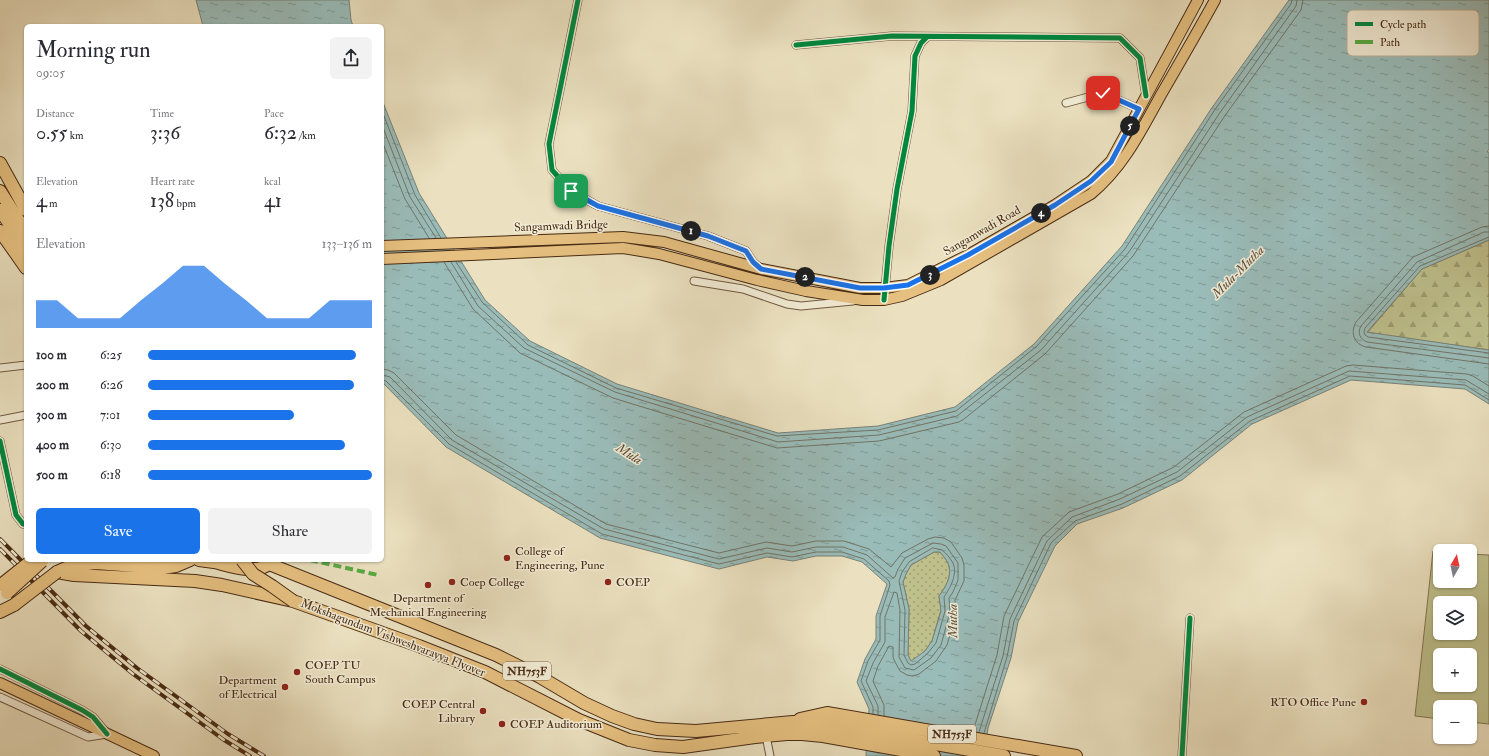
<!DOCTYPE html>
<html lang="en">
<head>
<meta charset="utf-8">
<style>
	body { margin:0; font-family:"IM FELL Double Pica",serif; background:#f2f2f3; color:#2b2b33; height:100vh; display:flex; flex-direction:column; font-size:15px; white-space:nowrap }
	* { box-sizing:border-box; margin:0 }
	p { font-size:13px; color:#7c7c81 }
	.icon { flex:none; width:22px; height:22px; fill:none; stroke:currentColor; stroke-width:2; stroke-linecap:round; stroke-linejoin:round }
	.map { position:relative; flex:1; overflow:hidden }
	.panel { position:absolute; left:24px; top:24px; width:360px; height:538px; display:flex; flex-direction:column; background:#fff; border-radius:6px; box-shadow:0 1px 3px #0004 }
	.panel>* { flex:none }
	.needle { width:26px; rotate:9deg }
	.controls { position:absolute; left:1433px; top:544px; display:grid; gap:8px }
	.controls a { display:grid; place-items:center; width:44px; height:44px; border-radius:6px; background:#fff; box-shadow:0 1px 3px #0004; font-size:20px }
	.pin { position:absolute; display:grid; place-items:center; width:34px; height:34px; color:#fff; margin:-17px; border-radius:8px; box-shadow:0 2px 6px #0006 }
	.km { position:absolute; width:20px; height:20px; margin:-10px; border-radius:50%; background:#222; color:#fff; font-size:11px; line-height:20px; text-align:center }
	.round { display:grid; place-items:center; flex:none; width:42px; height:42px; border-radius:6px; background:#f2f2f3 }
	.summary { display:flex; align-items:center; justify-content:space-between; height:68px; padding:0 12px }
	h1 { font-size:22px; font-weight:600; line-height:30px }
	.stats { display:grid; grid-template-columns:repeat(3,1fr); gap:6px; height:68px; padding:4px 12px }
	.stats div { display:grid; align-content:center }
	.stats b { font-size:20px; font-weight:600 }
	.stats small { font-size:11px; font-weight:400 }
	.stats p { font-size:11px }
	.chart { height:112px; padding:8px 12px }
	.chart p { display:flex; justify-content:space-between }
	.chart svg { width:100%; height:72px; margin-top:4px; fill:#1a73e8; opacity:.7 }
	.action { display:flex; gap:8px; margin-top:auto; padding:8px 12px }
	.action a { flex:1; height:46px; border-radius:6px; background:#1a73e8; color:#fff; font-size:16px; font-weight:600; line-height:46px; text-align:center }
	.action a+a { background:#f2f2f3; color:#2b2b33 }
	ul { padding:0 12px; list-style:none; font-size:13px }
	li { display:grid; grid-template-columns:64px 48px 1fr; align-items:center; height:30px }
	li i { height:10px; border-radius:5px; background:#1a73e8 }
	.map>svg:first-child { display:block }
	.grass { fill:url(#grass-dots); stroke:#847650 }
	.forest { fill:url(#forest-firs); stroke:#847650 }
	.pitch { fill:#bfc18d; stroke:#847650; fill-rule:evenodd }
	.water { fill:url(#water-ripples); stroke:#798277; fill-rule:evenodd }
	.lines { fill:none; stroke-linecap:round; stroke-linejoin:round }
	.shore { stroke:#717466; stroke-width:1 }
	.street-casing { stroke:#71583f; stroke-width:9 }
	.primary-casing { stroke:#482b14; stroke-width:12 }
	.highway-casing { stroke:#482b14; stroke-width:14 }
	.street { stroke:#f2ecd6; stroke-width:7 }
	.primary { stroke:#e6c080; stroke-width:10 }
	.highway { stroke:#e6c080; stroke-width:12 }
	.rail-casing { stroke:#482b14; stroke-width:4 }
	.rail { stroke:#f2ecd6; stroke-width:2.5; stroke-dasharray:8; stroke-linecap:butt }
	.highway-bridge-casing { stroke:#482b14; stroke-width:14; stroke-linecap:butt }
	.highway-bridge { stroke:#e6c080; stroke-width:12 }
	.quiet { stroke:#56ab42; stroke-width:4; stroke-dasharray:8 4; stroke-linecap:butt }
	.cycleway-casing { stroke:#f2ecd6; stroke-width:8 }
	.cycleway { stroke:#00873e; stroke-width:5 }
	.route-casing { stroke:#fff; stroke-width:8 }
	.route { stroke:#1a73e8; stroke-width:5 }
	.poi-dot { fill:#8f2418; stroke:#f2ecd6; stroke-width:1.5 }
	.labels { text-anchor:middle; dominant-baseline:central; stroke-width:3; stroke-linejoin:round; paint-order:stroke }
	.shield { fill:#f2ecd6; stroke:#7b654e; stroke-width:1 }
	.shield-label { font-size:11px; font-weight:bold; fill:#482b14 }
	.street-label { font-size:12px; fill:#482b14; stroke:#f2ecd6 }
	.poi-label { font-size:12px; fill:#482b14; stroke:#f2ecd6; text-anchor:start }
	.water-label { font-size:13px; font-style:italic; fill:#5c4f3d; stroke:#f2ecd6 }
	.key { fill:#f2ecd6; stroke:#bfb29c; stroke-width:1 }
	.key-label { font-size:11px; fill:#482b14 }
</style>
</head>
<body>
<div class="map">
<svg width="1489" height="756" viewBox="0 0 1489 756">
	<defs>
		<pattern id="grass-dots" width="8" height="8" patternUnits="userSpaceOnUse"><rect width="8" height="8" fill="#bfc18d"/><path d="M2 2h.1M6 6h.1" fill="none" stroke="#9d9d72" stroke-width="1.8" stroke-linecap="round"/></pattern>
		<pattern id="forest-firs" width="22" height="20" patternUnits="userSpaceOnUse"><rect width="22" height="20" fill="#bfc18d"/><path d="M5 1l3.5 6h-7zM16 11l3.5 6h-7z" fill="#9d9d72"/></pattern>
		<pattern id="water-ripples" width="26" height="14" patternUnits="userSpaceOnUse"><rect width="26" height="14" fill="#9abcb9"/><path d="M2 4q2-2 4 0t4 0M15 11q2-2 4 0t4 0" fill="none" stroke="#809995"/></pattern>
	</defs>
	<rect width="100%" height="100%" fill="#ebe1c0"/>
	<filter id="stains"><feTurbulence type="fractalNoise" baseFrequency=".005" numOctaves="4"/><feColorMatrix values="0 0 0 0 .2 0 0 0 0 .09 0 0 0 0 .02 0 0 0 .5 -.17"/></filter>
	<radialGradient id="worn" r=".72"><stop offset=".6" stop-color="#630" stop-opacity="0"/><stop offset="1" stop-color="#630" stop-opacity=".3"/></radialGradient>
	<!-- grass -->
	<path class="grass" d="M 934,552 L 940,552 C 943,556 948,561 949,566 C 952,577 945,588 939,596 L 941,610 L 932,641 L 925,651 L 911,662 L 908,655 L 909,609 L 903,582 L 906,574 L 911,565 Z"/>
	<!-- forest -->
	<path class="forest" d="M 1489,240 L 1489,350 L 1367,333 L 1422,269 Z"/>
	<!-- pitch -->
	<path class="pitch" d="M 1433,551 L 1440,552 L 1440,581 L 1470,581 L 1470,554 L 1489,555 L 1489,724 L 1470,722 L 1470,707 L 1440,707 L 1440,719 L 1415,716 ZM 1440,603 L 1470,603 L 1470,633 L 1440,633 ZM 1440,655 L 1470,655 L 1470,685 L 1440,685 Z"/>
	<!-- water -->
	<path class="water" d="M 196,0 L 349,0 L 351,20 L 353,26 L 203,26 Z
		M 1289,0 L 1489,0 L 1489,149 L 1487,152 L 1489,152 L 1489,240 L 1422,269 L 1367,332 L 1489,350 L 1489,404 L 1465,389 L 1351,380 L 1252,424 L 1182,480 L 1123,508 L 1077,524 L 1055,546 L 1018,622 L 1011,658 L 988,728 L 984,756 L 866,756 L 869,709 L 857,682 L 865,659 L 876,639 L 876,616 L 887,584 L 862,562 L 842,556 L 816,556 L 793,561 L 767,557 L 719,569 L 600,538 L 446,447 L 382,382 L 382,100 L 419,193 L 485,300 L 530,341 L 617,384 L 778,433 L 878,426 L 955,407 L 1034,344 L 1122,246 L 1211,109 ZM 934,552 L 940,552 C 943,556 948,561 949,566 C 952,577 945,588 939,596 L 941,611 L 932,641 L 925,651 L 911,661 L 908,655 L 909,609 L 903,582 L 906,574 L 911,565 Z"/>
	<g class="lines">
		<!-- shore -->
		<path class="shore" d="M 382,111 L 415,195 L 441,238
			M 382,125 L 410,197 L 436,238
			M 382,141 L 405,199 L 429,238
			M 1489,226 L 1482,227 L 1413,257 L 1356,322 C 1350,333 1354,344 1366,347 L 1489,364
			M 1489,232 L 1484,232 L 1417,262 L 1361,326 C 1357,333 1360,339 1367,342 L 1489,358
			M 1489,237 L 1420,266 L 1365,328 L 1364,332 L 1365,335 L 1368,337 L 1489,353
			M 444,262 L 473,309 L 520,353 L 613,398 L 777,448 L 879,441 L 959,422 L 964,419 L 1045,354 L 1133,256 L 1224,117 L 1301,10 L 1303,0
			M 451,262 L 478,306 L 524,348 L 615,392 L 778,442 L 879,435 L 957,416 L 1041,350 L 1129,252 L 1219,114 L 1296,6 L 1297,0
			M 456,262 L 482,302 L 528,345 L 616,388 L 777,436 L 878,430 L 956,411 L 1037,346 L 1125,249 L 1214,111 L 1291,4 L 1292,0
			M 382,369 L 388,370 L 394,373 L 456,435 L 606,524 L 719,553 L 766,542 L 792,546 L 816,541 L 844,541 L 869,549 L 891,567 L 902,553 L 928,539 L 935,537 L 944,538 L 951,542 L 962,558 L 964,565 L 964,581 L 955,600 L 956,614 L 947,645 L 936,661 L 919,674 L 913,676 L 907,675 L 900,671 L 895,662 L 893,657 L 893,647 L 889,646 L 878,666 L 873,681 L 884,705 L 884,716
			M 382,375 L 390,377 L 452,440 L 604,529 L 719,559 L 767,548 L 792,552 L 816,547 L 843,547 L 867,555 L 893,578 L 895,577 L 898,569 L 905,558 L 933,543 L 941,544 L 946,546 L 958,563 L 958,580 L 953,592 L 949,598 L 950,612 L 941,645 L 931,658 L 914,670 L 905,668 L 899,657 L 900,610 L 897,593 L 894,592 L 885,617 L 885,642 L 873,663 L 866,681 L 878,706 L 878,715
			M 382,380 L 386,381 L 449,444 L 602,534 L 719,564 L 767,553 L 792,557 L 816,552 L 842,552 L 864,559 L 889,581 L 890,585 L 880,616 L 880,640 L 868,661 L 861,681 L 873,707 L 873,714
			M 933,548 L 942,550 C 946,553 950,558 953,563 C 958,574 950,588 944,597 L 945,611 L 936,643 L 927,654 L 915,664 L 911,665 L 908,663 L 904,655 L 905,610 L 899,581 L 902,572 L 909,562 Z
			M 973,731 L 997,655 L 1004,616 L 1042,537 L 1069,512 L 1118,494 L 1174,467 L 1244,412 L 1346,366 L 1353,365 L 1467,374 L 1473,376 L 1489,386
			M 979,732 L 1003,656 L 1010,619 L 1047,541 L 1072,517 L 1120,499 L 1177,472 L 1247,417 L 1349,371 L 1466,380 L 1489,394
			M 984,733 L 1007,657 L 1014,621 L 1051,543 L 1075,521 L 1122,504 L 1180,476 L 1250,421 L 1350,376 L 1465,385 L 1489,400"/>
		<defs>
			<path id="street" d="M 578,0 L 549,144 L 552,170 L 571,191 L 598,206 L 708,236 L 746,251 L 753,262 L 760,268
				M 796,45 L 892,36 L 1120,38 L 1140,58 L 1146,96
				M 1066,103 L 1103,93 L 1139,109
				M 694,281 L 743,289 L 787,304 L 801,306 L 853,301
				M 884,300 L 889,246 L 897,189 L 912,111 L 915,56 L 921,43 L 927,37
				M 0,368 L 26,365
				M 0,420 L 26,415
				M 0,441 L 16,515 L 23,524 L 26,525
				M 0,669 L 82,710 L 93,717 L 104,730
				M 0,697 L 88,737 L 107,734
				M 766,736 L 770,756
				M 1182,756 L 1190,618"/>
			<path id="primary" d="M 382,246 L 623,237 L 664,242 L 761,269 L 860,288 L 884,288 L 908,285 L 968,255 L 1055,205 L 1091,181 L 1111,161 L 1198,0
				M 382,259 L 623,248 L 659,254 L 757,280 L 806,291 L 863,300 L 884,300 L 902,296 L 941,280 L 1091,194 C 1124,167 1142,129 1162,93 C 1180,62 1198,31 1215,0
				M 0,683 L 154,756"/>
			<path id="highway" d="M 0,163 L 26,210
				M 0,191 L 26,232
				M 0,210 L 26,249
				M 0,231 L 26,268
				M 199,560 L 214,562 L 217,560
				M 214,562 C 231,566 254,575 269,564
				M 269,564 L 496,655 L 540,677 L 584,703 L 612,716 L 634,724 L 657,729 L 696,731 L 793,722 L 826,725 L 1004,756
				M 57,572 L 74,575 L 195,581 L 222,585 L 293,601 L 419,646 L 485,672 L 579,720 L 629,740 L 655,745 L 683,747 L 755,737 L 787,734 L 802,734 L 823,736 L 934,756
				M 57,572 L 73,565 L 96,563 L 162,568 L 176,566 L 190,560
				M 0,612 L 14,605
				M 800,719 L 827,713 L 1076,756"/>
		</defs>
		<!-- street casing -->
		<use href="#street" class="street-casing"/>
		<!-- primary casing -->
		<use href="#primary" class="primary-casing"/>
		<!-- highway casing -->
		<use href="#highway" class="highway-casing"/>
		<!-- street -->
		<use href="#street" class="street"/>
		<!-- primary -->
		<use href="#primary" class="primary"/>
		<!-- highway -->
		<use href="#highway" class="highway"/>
		<defs>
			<path id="rail" d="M 0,539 L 86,626 L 137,668 L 228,734 L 264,756
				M 0,549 L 81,631 L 133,674 L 224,740 L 250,756"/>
		</defs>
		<!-- rail casing -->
		<use href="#rail" class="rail-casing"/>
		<!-- rail -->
		<use href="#rail" class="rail"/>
		<defs>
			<path id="highway-bridge" d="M 242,560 L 253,574 L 272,586 L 293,601
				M 1,585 L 30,562
				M 7,593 L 42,561
				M 14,605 L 57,572"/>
		</defs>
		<!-- highway-bridge casing -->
		<use href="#highway-bridge" class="highway-bridge-casing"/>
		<!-- highway-bridge -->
		<use href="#highway-bridge" class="highway-bridge"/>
		<!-- quiet -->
		<path class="quiet" d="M 310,560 L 378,575"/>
		<defs>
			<path id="cycleway" d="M 578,0 L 549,144 L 552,170 L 571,191 L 598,206 L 708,236 L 746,251 L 753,262 L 761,269
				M 796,45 L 892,36 L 1120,38 L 1140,58 L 1146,96
				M 884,300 L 889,246 L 897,189 L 912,111 L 915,56 L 921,43 L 927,37
				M 0,441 L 16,515 L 23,524 L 26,525
				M 0,669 L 82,710 L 93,717 L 107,734
				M 1182,756 L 1190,618"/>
		</defs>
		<!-- cycleway casing -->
		<use href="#cycleway" class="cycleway-casing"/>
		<!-- cycleway -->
		<use href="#cycleway" class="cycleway"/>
	</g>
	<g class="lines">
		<defs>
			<path id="route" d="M 571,191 L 598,206 L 708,236 L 746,251 L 753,262 L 761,269 L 860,288 L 884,288 L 908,285 L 968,255 L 1055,205 L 1091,181 L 1111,162 L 1139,109 L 1103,93"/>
		</defs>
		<!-- route casing -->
		<use href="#route" class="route-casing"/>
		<!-- route -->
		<use href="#route" class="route"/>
	</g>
	<!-- markers -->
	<g class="poi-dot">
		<circle cx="507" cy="558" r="4"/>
		<circle cx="452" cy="582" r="4"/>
		<circle cx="608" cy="582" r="4"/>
		<circle cx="428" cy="585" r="4"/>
		<circle cx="297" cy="672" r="4"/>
		<circle cx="285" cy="687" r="4"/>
		<circle cx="1364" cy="702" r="4"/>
		<circle cx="483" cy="711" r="4"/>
		<circle cx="502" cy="724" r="4"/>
	</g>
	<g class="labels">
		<!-- shield labels -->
		<g class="shield">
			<rect x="503" y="662" width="48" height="18" rx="3"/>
			<rect x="928" y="725" width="48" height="18" rx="3"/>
		</g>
		<g class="shield-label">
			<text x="527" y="671">NH753F</text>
			<text x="952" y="734">NH753F</text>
		</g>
		<!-- street labels -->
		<g class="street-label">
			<text transform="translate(561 226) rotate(-2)">Sangamwadi Bridge</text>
			<text transform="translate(982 231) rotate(-30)">Sangamwadi Road</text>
			<text transform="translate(393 638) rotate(21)">Mokshagundam Vishweshvarayya Flyover</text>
		</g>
		<!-- poi labels -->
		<g class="poi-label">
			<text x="515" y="551">College of<tspan x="515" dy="14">Engineering, Pune</tspan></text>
			<text x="460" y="582">Coep College</text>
			<text x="616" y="582">COEP</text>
			<text x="428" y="598" text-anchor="middle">Department of<tspan x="428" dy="14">Mechanical Engineering</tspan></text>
			<text x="305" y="665">COEP TU<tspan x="305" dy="14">South Campus</tspan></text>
			<text x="277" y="680" text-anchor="end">Department<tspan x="277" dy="14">of Electrical</tspan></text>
			<text x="1356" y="702" text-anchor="end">RTO Office Pune</text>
			<text x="475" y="704" text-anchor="end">COEP Central<tspan x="475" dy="14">Library</tspan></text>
			<text x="510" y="724">COEP Auditorium</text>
		</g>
		<!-- water labels -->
		<g class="water-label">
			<text transform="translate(1238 272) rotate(-45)">Mula-Mutha</text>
			<text transform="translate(629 454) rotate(32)">Mula</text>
			<text transform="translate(953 621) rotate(-91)">Mutha</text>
		</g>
	</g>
	<!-- legend -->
	<rect x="1347" y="10" width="132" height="46" rx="6" class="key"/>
	<rect x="1355" y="22" width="18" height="4" fill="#00873e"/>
	<rect x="1355" y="40" width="18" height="4" fill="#56ab42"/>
	<g class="key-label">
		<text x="1380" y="28">Cycle path</text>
		<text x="1380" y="46">Path</text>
	</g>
	<rect width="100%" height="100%" filter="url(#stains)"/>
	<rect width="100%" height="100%" fill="url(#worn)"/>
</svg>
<div class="controls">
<a><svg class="needle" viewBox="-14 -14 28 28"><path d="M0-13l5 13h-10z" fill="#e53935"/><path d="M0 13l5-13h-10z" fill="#7c7c81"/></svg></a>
<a><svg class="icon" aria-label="layers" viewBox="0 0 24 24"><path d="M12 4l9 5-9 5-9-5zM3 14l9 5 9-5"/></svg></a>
<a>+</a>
<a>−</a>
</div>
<div class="pin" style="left:571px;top:191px;background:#1e9e55"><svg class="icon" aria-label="arrive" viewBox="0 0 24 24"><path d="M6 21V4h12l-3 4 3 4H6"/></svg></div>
<div class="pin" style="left:1103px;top:93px;background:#d93025"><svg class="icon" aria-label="check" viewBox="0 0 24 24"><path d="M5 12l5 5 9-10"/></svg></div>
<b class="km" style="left:691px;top:231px">1</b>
<b class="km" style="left:805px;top:277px">2</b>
<b class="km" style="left:930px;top:275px">3</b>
<b class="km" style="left:1041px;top:213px">4</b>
<b class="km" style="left:1130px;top:126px">5</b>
<section class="panel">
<div class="summary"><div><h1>Morning run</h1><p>09:05</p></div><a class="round"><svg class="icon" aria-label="share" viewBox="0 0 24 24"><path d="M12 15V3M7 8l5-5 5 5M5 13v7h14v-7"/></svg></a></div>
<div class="stats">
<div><p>Distance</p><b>0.55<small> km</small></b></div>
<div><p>Time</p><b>3:36</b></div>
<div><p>Pace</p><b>6:32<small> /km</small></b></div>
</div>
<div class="stats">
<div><p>Elevation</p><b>4<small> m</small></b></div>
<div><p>Heart rate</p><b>138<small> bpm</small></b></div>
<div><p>kcal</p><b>41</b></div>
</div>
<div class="chart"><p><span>Elevation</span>133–136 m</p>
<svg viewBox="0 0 160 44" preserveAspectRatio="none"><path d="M0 44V27L10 27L20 38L30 38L40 38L50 27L60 17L70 6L80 6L90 17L100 27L110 38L120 38L130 38L140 27L150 27L160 27V44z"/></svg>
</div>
<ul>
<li><b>100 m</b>6:25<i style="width:93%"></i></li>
<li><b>200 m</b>6:26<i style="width:92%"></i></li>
<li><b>300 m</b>7:01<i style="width:65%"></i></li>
<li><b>400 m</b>6:30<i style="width:88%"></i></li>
<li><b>500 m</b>6:18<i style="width:100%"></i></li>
</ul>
<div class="action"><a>Save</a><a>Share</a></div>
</section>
</div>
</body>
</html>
